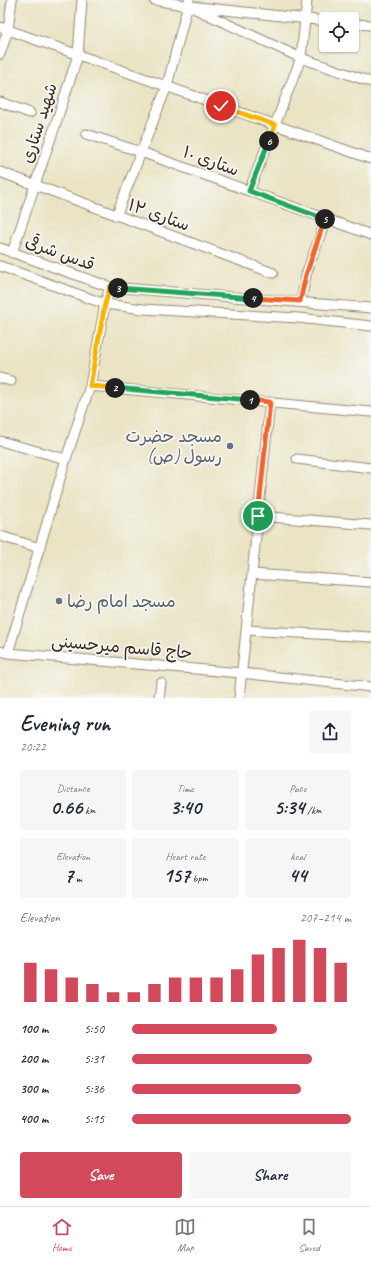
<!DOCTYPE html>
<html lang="en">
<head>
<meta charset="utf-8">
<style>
	body { margin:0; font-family:Caveat,"Playpen Sans Arabic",sans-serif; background:#f6f6f7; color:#1f2937; height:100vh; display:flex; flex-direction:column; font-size:15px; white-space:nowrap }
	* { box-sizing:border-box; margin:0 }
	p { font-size:13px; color:#747a83 }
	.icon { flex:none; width:22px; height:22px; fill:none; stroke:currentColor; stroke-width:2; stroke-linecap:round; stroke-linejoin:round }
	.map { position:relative; height:698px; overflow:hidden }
	.drawer { display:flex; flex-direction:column; background:#fff; flex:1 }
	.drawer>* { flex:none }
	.buttons { position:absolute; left:319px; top:12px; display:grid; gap:8px }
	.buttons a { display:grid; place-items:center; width:40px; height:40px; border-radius:4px; background:#fff; box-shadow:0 1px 3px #0004; font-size:20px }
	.pin { position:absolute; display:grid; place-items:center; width:34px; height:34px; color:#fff; margin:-17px; border:2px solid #fff; border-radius:50%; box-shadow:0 1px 4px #0007 }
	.km { position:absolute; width:20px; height:20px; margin:-10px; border-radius:50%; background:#222; color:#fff; font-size:11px; line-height:20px; text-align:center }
	.round { display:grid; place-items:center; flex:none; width:42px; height:42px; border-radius:4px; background:#f6f6f7 }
	.overview { display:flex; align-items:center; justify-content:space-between; height:68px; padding:0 20px }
	h1 { font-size:22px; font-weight:700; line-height:30px }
	.figures { display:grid; grid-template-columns:repeat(3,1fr); gap:6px; height:68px; padding:4px 20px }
	.figures div { display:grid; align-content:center; border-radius:4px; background:#f6f6f7; text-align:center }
	.figures b { font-size:20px; font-weight:700 }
	.figures small { font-size:11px; font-weight:400 }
	.figures p { font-size:11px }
	.chart { height:112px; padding:8px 20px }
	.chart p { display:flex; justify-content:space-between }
	.chart svg { width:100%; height:72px; margin-top:4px; stroke:#d1495b; stroke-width:6 }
	.cta { display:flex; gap:8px; margin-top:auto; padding:8px 20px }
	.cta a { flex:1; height:46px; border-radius:4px; background:#d1495b; color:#fff; font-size:16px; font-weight:700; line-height:46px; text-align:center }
	.cta a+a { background:#f6f6f7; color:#1f2937 }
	ul { padding:0 20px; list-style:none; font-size:13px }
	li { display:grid; grid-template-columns:64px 48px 1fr; align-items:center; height:30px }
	li i { height:10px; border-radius:5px; background:#d1495b }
	.tabs { display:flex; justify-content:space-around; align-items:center; height:56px; border-top:1px solid #e0e1e3; background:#fff; font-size:11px; color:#747a83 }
	.tabs a { display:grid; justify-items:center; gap:2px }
	.tabs .on { color:#d1495b }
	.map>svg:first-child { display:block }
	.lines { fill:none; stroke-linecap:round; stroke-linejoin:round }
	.minor-casing { stroke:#928771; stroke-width:11 }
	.minor { stroke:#fff; stroke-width:9 }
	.split-1-casing { stroke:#fff; stroke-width:8 }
	.split-2-casing { stroke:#fff; stroke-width:8 }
	.split-3-casing { stroke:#fff; stroke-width:8 }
	.split-4-casing { stroke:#fff; stroke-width:8 }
	.split-5-casing { stroke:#fff; stroke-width:8 }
	.split-6-casing { stroke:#fff; stroke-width:8 }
	.split-7-casing { stroke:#fff; stroke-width:8 }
	.split-1 { stroke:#f0652b; stroke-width:5 }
	.split-2 { stroke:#22a559; stroke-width:5 }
	.split-3 { stroke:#f5b400; stroke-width:5 }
	.split-4 { stroke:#22a559; stroke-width:5 }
	.split-5 { stroke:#f0652b; stroke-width:5 }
	.split-6 { stroke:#22a559; stroke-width:5 }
	.split-7 { stroke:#f5b400; stroke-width:5 }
	.worship-dot { fill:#6b7280; stroke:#f6f6f2; stroke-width:1.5 }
	.labels { text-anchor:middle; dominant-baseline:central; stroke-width:3.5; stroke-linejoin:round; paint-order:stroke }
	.street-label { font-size:17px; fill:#3b2a1e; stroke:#f6f6f2 }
	.worship-label { font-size:17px; fill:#5b616d; stroke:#f6f6f2; text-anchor:end }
</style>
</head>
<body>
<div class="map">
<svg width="371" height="698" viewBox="0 0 371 698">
	<rect width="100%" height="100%" fill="#f6f6f2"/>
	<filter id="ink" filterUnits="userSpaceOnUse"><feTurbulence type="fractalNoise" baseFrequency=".025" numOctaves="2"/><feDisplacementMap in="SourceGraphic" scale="8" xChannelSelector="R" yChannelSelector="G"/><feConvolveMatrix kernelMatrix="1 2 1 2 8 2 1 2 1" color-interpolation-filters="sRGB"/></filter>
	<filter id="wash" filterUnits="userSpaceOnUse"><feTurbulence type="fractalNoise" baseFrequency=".012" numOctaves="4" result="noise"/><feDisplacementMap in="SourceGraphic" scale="16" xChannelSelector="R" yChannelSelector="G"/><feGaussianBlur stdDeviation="0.9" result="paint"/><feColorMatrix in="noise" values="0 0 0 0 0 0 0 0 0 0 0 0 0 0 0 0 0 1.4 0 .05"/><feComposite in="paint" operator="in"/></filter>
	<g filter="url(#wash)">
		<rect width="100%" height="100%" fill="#eae4c4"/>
	</g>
	<g filter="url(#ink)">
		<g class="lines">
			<defs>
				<path id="minor" d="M 154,0 L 189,6 L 326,21
					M 189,6 L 301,58 L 371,82
					M 352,24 L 371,25
					M 0,27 L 371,159
					M 0,54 L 8,30 L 12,0
					M 0,102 L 30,113
					M 86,134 L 141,152 L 371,235
					M 0,172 L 273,273
					M 249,191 L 301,58 L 307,0
					M 116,216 L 167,86 L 189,0
					M 0,248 L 110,287 L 371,308
					M 12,253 L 56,123 L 78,55 L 82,0
					M 0,266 L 105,304 L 143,309 L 298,318 L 371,326
					M 301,301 L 306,275 L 326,219
					M 0,378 L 11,381
					M 90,386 L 371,412
					M 0,441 L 66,459
					M 297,459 L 371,468
					M 258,516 L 371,525
					M 0,536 L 40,548
					M 252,574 L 371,582
					M 246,630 L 371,637
					M 0,651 L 8,653 L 241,673 L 371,687
					M 8,653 L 66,459 L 90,386 L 105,304 L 110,287
					M 159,698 L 161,683
					M 239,698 L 270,402"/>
			</defs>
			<!-- minor casing -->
			<use href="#minor" class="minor-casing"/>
			<!-- minor -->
			<use href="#minor" class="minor"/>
		</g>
	</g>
	<g class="lines" filter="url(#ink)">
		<defs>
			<path id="split-1" d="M 250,400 L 270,402 L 258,516"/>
			<path id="split-2" d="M 115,388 L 250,400"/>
			<path id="split-3" d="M 115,388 L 90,386 L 105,304 L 110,287 L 118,288"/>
			<path id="split-4" d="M 118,288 L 253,298"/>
			<path id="split-5" d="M 253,298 L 300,301 L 306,275 L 325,219"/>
			<path id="split-6" d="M 269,141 L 249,191 L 325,219"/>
			<path id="split-7" d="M 221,106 L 275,125 L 269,141"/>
		</defs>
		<!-- split-1 casing -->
		<use href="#split-1" class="split-1-casing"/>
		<!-- split-2 casing -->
		<use href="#split-2" class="split-2-casing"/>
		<!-- split-3 casing -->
		<use href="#split-3" class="split-3-casing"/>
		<!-- split-4 casing -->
		<use href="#split-4" class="split-4-casing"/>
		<!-- split-5 casing -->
		<use href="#split-5" class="split-5-casing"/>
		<!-- split-6 casing -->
		<use href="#split-6" class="split-6-casing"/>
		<!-- split-7 casing -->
		<use href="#split-7" class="split-7-casing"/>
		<!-- split-1 -->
		<use href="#split-1" class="split-1"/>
		<!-- split-2 -->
		<use href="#split-2" class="split-2"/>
		<!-- split-3 -->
		<use href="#split-3" class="split-3"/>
		<!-- split-4 -->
		<use href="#split-4" class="split-4"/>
		<!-- split-5 -->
		<use href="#split-5" class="split-5"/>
		<!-- split-6 -->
		<use href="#split-6" class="split-6"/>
		<!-- split-7 -->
		<use href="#split-7" class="split-7"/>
	</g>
	<!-- markers -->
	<g class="worship-dot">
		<circle cx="230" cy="446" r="4"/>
		<circle cx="59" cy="601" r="4"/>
	</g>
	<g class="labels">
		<!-- street labels -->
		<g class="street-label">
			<text transform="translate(39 123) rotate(-72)">شهید ستاری</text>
			<text transform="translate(211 161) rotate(20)">ستاری ۱۰</text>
			<text transform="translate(159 215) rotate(20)">ستاری ۱۲</text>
			<text transform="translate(60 253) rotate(20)">قدس شرقی</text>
			<text transform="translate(122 647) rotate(5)">حاج قاسم میرحسینی</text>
		</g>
		<!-- worship labels -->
		<g class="worship-label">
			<text x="222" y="436">مسجد حضرت<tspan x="222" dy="20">رسول (ص)</tspan></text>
			<text x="67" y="601" text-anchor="start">مسجد امام رضا</text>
		</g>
	</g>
</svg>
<div class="buttons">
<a><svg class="icon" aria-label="locate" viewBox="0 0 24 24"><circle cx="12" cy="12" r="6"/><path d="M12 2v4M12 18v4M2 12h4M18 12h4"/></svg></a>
</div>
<div class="pin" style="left:258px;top:516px;background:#1e9e55"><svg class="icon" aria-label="arrive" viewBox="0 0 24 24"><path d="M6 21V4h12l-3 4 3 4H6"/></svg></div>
<div class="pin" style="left:221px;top:106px;background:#d93025"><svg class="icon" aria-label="check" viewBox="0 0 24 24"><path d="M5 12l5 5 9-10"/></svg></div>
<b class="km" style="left:250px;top:400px">1</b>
<b class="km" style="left:115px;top:388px">2</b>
<b class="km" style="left:118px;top:288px">3</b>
<b class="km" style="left:253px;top:298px">4</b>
<b class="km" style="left:325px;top:219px">5</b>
<b class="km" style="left:269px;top:141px">6</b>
</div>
<section class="drawer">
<div class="overview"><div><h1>Evening run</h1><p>20:22</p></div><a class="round"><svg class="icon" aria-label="share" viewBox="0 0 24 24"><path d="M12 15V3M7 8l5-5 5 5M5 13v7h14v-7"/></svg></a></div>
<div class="figures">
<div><p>Distance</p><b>0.66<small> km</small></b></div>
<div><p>Time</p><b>3:40</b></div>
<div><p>Pace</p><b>5:34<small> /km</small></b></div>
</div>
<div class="figures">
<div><p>Elevation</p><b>7<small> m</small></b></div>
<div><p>Heart rate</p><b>157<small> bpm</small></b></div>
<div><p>kcal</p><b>44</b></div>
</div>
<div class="chart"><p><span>Elevation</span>207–214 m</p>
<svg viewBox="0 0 160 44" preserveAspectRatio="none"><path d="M5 44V20M15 44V24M25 44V29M35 44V33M45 44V38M55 44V38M65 44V33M75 44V29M85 44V29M95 44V29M105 44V24M115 44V15M125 44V11M135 44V6M145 44V11M155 44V20"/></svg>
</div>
<ul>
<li><b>100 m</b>5:50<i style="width:66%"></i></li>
<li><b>200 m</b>5:31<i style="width:82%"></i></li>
<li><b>300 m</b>5:36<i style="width:77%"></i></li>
<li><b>400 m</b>5:15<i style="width:100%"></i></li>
</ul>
<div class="cta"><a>Save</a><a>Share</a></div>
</section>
<nav class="tabs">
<a class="on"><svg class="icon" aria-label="home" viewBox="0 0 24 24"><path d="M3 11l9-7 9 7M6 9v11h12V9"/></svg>Home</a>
<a><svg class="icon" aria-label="map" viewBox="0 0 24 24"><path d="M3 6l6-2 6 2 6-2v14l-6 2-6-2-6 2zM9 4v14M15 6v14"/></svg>Map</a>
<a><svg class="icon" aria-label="saved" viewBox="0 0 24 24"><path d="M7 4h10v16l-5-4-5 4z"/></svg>Saved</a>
</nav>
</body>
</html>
